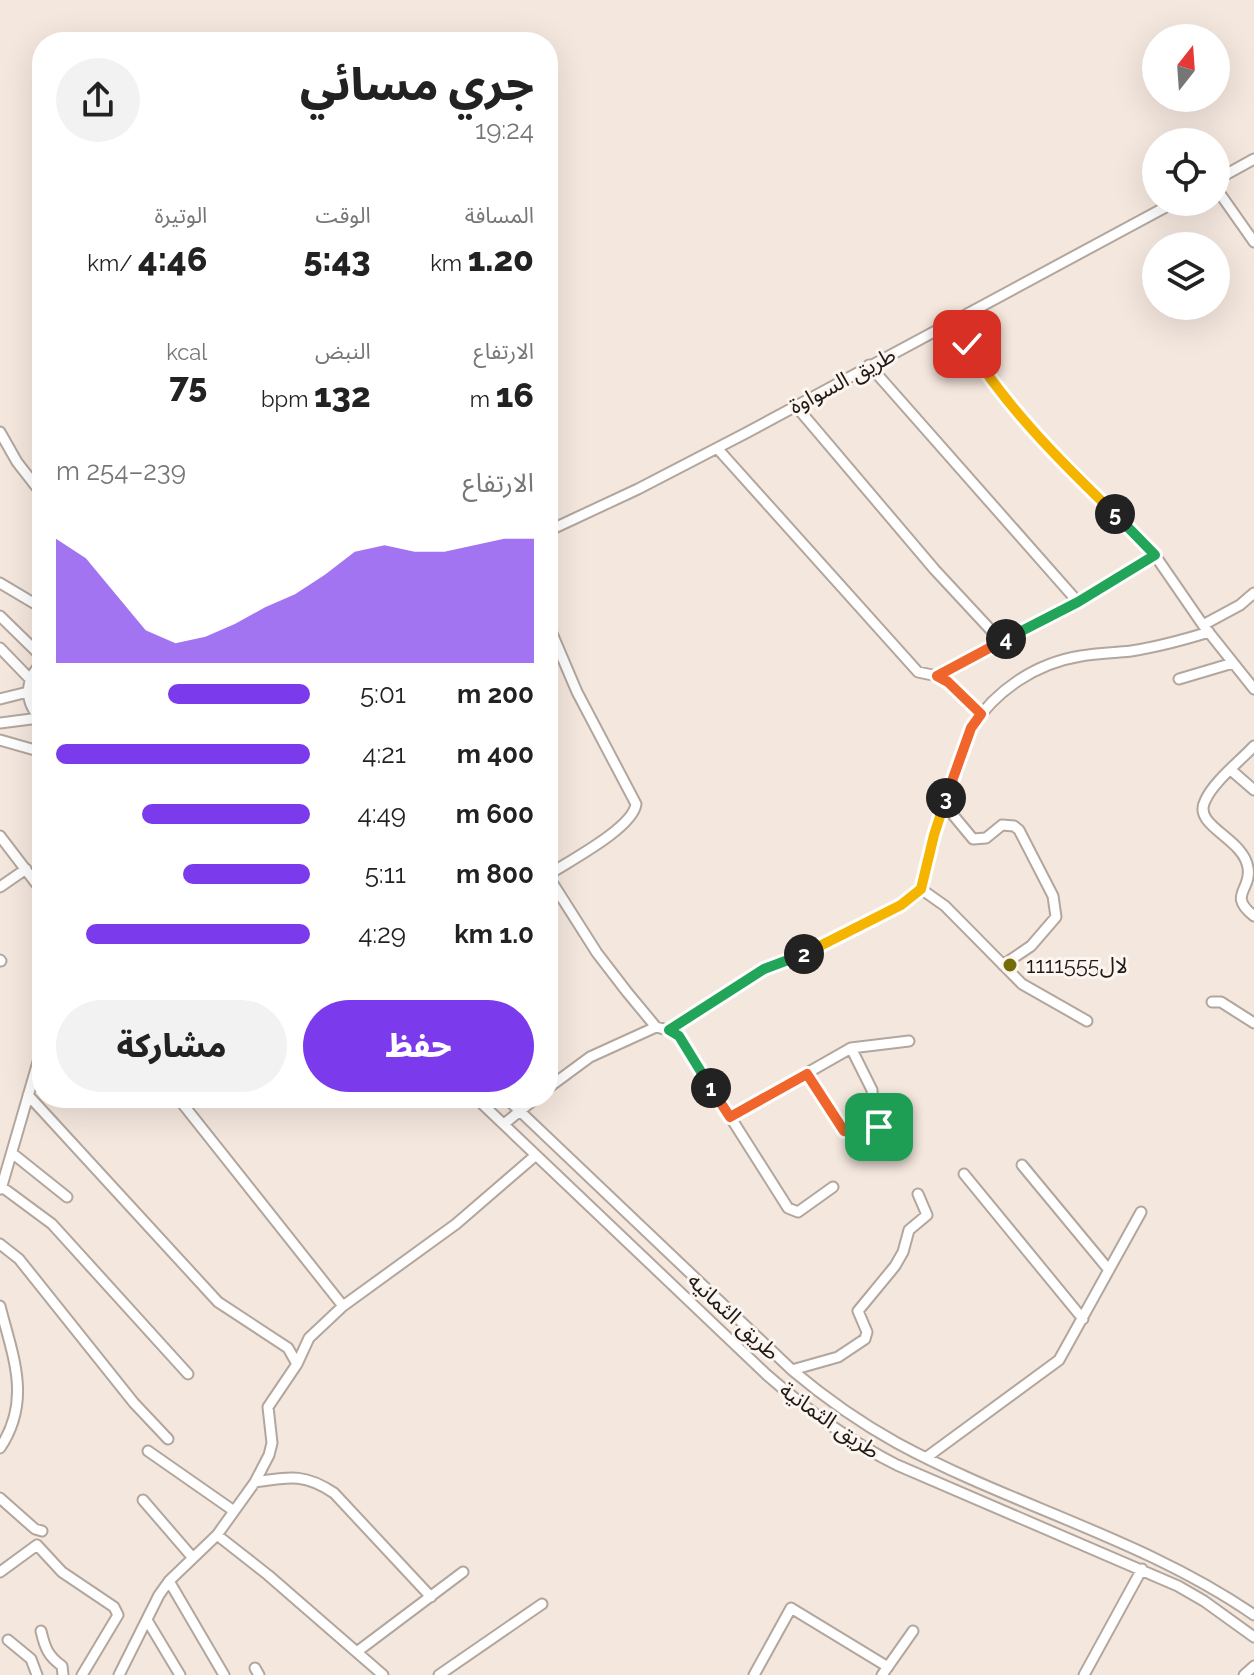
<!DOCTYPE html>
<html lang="ar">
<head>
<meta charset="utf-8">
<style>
	body { margin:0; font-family:Raleway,"Noto Sans Arabic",sans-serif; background:#f2f2f2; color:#222; direction:rtl; height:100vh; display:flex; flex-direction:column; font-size:30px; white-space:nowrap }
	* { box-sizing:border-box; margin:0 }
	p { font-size:26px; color:#767676 }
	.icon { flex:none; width:44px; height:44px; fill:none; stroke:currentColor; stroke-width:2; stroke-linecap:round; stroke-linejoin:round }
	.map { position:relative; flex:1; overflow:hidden; direction:ltr }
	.sheet { position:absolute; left:32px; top:32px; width:526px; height:1076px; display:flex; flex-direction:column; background:#fff; border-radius:32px; box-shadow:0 8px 32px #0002; direction:rtl }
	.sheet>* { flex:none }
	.needle { width:52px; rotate:17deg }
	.controls { position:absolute; left:1142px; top:24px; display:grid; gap:16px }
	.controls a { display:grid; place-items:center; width:88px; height:88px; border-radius:50%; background:#fff; box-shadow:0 8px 32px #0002; font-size:40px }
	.pin { position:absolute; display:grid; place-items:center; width:68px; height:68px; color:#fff; margin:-34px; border-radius:16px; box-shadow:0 4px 12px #0006 }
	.km { position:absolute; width:40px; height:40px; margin:-20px; border-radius:50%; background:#222; color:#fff; font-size:22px; line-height:40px; text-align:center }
	.round { display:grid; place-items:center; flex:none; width:84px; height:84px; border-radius:42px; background:#f2f2f2 }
	.head { display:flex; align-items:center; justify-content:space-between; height:136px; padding:0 24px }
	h1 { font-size:44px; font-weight:800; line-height:60px }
	.metrics { display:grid; grid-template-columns:repeat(3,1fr); gap:12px; height:136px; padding:8px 24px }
	.metrics div { display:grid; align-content:center }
	.metrics b { font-size:34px; font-weight:800 }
	.metrics small { font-size:22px; font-weight:400 }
	.metrics p { font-size:22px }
	.chart { height:224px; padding:16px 24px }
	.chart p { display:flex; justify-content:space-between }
	.chart svg { width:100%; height:144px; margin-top:8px; fill:#7c3aed; opacity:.7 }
	.primary-button { display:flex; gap:16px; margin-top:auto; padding:16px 24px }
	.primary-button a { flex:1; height:92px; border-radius:48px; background:#7c3aed; color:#fff; font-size:32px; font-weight:800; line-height:92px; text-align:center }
	.primary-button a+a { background:#f2f2f2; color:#222 }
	ul { padding:0 24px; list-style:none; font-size:26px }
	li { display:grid; grid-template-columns:128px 96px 1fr; align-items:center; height:60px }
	li i { height:20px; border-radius:10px; background:#7c3aed }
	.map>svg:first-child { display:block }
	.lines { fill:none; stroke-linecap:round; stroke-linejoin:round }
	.minor-casing { stroke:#b2a69d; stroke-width:13 }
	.minor { stroke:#fff; stroke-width:9 }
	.split-1-casing { stroke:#fff; stroke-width:16 }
	.split-2-casing { stroke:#fff; stroke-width:16 }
	.split-3-casing { stroke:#fff; stroke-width:16 }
	.split-4-casing { stroke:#fff; stroke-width:16 }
	.split-5-casing { stroke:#fff; stroke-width:16 }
	.split-6-casing { stroke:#fff; stroke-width:16 }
	.split-1 { stroke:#f0652b; stroke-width:10 }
	.split-2 { stroke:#22a559; stroke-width:10 }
	.split-3 { stroke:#f5b400; stroke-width:10 }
	.split-4 { stroke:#f0652b; stroke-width:10 }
	.split-5 { stroke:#22a559; stroke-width:10 }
	.split-6 { stroke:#f5b400; stroke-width:10 }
	.poi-dot { fill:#736d09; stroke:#fdf5f0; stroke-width:3 }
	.labels { text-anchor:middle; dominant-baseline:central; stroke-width:6; stroke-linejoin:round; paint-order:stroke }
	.street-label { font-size:22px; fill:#1e1a16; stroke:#fdf5f0 }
	.poi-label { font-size:22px; fill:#1e1a16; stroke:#fdf5f0; text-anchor:start }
</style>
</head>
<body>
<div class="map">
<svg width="1254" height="1675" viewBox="0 0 1254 1675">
	<rect width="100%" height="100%" fill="#f4e7de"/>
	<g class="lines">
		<defs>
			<path id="minor" d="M 1216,180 L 1254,159
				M 1216,188 L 1254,242
				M 951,321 L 989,378 L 1027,424 L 1152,551 L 1203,625 L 1254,689
				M 869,365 L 1078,602
				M 795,405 L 935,570 L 1001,641
				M 0,432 L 17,462 L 42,494
				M 717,448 L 918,672 L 942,677 L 981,714
				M 548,531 L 638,489 L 746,433 L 1175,202
				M 0,583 L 42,608
				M 0,616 L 42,657
				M 548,624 L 577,692 L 636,804 C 633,828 569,861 548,875
				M 1203,625 L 1240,605 L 1254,593
				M 0,648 L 30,679
				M 42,663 C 24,680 24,703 42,720
				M 937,676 L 1078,602 L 1155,555
				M 1179,679 L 1233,663
				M 0,699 L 28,692
				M 0,723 L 39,718
				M 0,740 L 42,752
				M 1254,746 C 1240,761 1213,782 1205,801 C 1192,826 1244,838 1248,868 C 1252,890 1227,895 1254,916
				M 1231,770 L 1254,790
				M 944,804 L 973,839 L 986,838 L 1002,825 L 1014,826 L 1019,830 L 1053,896 L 1056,917 L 1031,946 L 1003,965
				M 0,836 L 42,891
				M 548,876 L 597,953 L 627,992 L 656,1027 L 672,1031 L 679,1036 L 788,1208 L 798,1212 L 833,1187
				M 0,887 L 26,869
				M 921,889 L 945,906 L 1022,984 L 1087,1021
				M 0,960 L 1,961
				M 1212,1002 L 1221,1002 L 1254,1023
				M 669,1030 L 764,969 L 816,949 L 901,905 L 921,889 L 934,835 L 971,728 C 996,690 1036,663 1081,656 C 1098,653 1114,653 1131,651 C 1157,647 1183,640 1209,632
				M 807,1074 L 844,1131 L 867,1134 L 878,1130 L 880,1123 L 873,1110 L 872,1090 L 851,1048
				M 548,1088 L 590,1057 L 656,1027
				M 28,1095 L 218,1302 L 288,1348 L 297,1364 L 268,1407 L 272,1443 L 269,1455 L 255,1482 L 217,1535 L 169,1581 L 159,1595 L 119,1675
				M 178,1098 L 343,1306
				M 476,1098 L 767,1375 C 807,1410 849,1441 897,1465 L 1178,1586 L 1204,1601 L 1254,1637
				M 506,1098 L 792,1370 C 824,1397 859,1422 897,1443 C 1013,1506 1144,1539 1254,1615
				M 730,1117 L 851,1048 L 909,1041
				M 504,1124 L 536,1098
				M 12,1153 L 67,1197
				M 1022,1165 L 1109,1270
				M 964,1174 L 1083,1319
				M 2,1187 L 52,1224 L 188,1374
				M 1,1189 L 42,1048
				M 0,1244 L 19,1259 L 134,1403 L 168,1439
				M 0,1306 C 13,1357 32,1400 0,1448
				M 297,1364 L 309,1338 L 343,1306 L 456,1224 L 536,1155
				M 792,1370 L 838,1357 L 865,1339 L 867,1332 L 858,1311 L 895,1266 L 903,1252 L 909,1230 L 927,1215 L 918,1194
				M 148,1451 L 234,1511
				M 927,1457 L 1059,1360 L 1141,1212
				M 255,1482 C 289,1477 304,1473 334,1493 L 431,1597
				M 0,1498 L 35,1529 L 42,1531
				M 143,1500 L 193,1558
				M 217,1535 L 268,1575 L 383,1675
				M 0,1572 L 37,1545 L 62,1572 L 114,1607 L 118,1615 L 82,1675
				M 169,1581 L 224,1675
				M 147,1620 L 180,1675
				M 41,1631 C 45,1648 48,1656 62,1666 L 63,1675
				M 8,1640 L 31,1659 L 37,1675
				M 358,1651 L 463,1572
				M 255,1668 L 259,1675
				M 439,1675 L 542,1604
				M 754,1675 L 791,1608 L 888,1667
				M 882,1675 L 913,1631
				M 1084,1675 L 1142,1569
				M 1244,1675 L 1254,1666"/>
		</defs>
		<!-- minor casing -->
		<use href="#minor" class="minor-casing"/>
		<!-- minor -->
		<use href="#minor" class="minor"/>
	</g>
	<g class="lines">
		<defs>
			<path id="split-1" d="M 711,1088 L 730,1117 L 807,1074 L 844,1131 L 867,1134 L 879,1127"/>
			<path id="split-2" d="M 711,1088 L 679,1036 L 669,1030 L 764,969 L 804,954"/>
			<path id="split-3" d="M 804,954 L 901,905 L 921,889 L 934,835 L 946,798"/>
			<path id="split-4" d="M 946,798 L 971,728 L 981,714 L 948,682 L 937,676 L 1006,639"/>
			<path id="split-5" d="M 1006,639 L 1078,602 L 1155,555 L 1115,514"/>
			<path id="split-6" d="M 967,344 C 1007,408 1061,462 1115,514"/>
		</defs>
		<!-- split-1 casing -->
		<use href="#split-1" class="split-1-casing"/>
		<!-- split-2 casing -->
		<use href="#split-2" class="split-2-casing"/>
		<!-- split-3 casing -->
		<use href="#split-3" class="split-3-casing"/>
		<!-- split-4 casing -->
		<use href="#split-4" class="split-4-casing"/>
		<!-- split-5 casing -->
		<use href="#split-5" class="split-5-casing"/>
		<!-- split-6 casing -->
		<use href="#split-6" class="split-6-casing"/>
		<!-- split-1 -->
		<use href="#split-1" class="split-1"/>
		<!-- split-2 -->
		<use href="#split-2" class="split-2"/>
		<!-- split-3 -->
		<use href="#split-3" class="split-3"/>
		<!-- split-4 -->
		<use href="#split-4" class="split-4"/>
		<!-- split-5 -->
		<use href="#split-5" class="split-5"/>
		<!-- split-6 -->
		<use href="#split-6" class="split-6"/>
	</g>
	<!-- markers -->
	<circle class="poi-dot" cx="1010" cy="965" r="8"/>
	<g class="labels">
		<!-- street labels -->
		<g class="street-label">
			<text transform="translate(842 380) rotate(-28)">طريق السواوة</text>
			<text transform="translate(734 1316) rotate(43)">طريق الثمانيه</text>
			<text transform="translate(830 1420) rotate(35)">طريق الثمانية</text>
		</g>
		<!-- poi labels -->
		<g class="poi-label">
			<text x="1026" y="965">1111555لال</text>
		</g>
	</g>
</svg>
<div class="controls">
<a><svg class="needle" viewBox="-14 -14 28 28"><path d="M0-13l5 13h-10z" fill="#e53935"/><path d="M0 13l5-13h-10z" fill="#767676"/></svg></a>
<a><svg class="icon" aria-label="locate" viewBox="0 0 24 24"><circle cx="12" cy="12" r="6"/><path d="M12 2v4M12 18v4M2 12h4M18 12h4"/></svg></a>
<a><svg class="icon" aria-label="layers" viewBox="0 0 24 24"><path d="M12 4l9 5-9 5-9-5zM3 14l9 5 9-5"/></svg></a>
</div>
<div class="pin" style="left:879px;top:1127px;background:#1e9e55"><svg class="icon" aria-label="arrive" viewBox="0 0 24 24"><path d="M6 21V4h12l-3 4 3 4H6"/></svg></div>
<div class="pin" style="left:967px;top:344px;background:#d93025"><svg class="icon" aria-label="check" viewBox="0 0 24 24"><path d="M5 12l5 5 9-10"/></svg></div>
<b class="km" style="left:711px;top:1088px">1</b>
<b class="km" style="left:804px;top:954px">2</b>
<b class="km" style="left:946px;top:798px">3</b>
<b class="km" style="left:1006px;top:639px">4</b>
<b class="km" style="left:1115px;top:514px">5</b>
<section class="sheet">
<div class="head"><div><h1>جري مسائي</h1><p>19:24</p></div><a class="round"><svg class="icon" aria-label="share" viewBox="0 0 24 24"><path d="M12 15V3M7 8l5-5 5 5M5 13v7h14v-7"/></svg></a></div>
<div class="metrics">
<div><p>المسافة</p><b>1.20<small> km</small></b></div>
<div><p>الوقت</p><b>5:43</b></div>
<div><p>الوتيرة</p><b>4:46<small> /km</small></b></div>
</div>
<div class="metrics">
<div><p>الارتفاع</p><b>16<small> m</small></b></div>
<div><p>النبض</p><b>132<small> bpm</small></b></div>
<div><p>kcal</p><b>75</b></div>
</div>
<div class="chart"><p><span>الارتفاع</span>239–254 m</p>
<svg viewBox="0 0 160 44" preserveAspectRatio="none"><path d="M0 44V6L10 12L20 23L30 34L40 38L50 36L60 32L70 27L80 23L90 17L100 10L110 8L120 10L130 10L140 8L150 6L160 6V44z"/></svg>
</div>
<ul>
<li><b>200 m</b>5:01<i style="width:56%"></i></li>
<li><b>400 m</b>4:21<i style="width:100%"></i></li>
<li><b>600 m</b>4:49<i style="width:66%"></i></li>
<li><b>800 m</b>5:11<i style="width:50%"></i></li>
<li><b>1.0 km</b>4:29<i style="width:88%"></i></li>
</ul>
<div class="primary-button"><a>حفظ</a><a>مشاركة</a></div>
</section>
</div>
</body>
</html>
